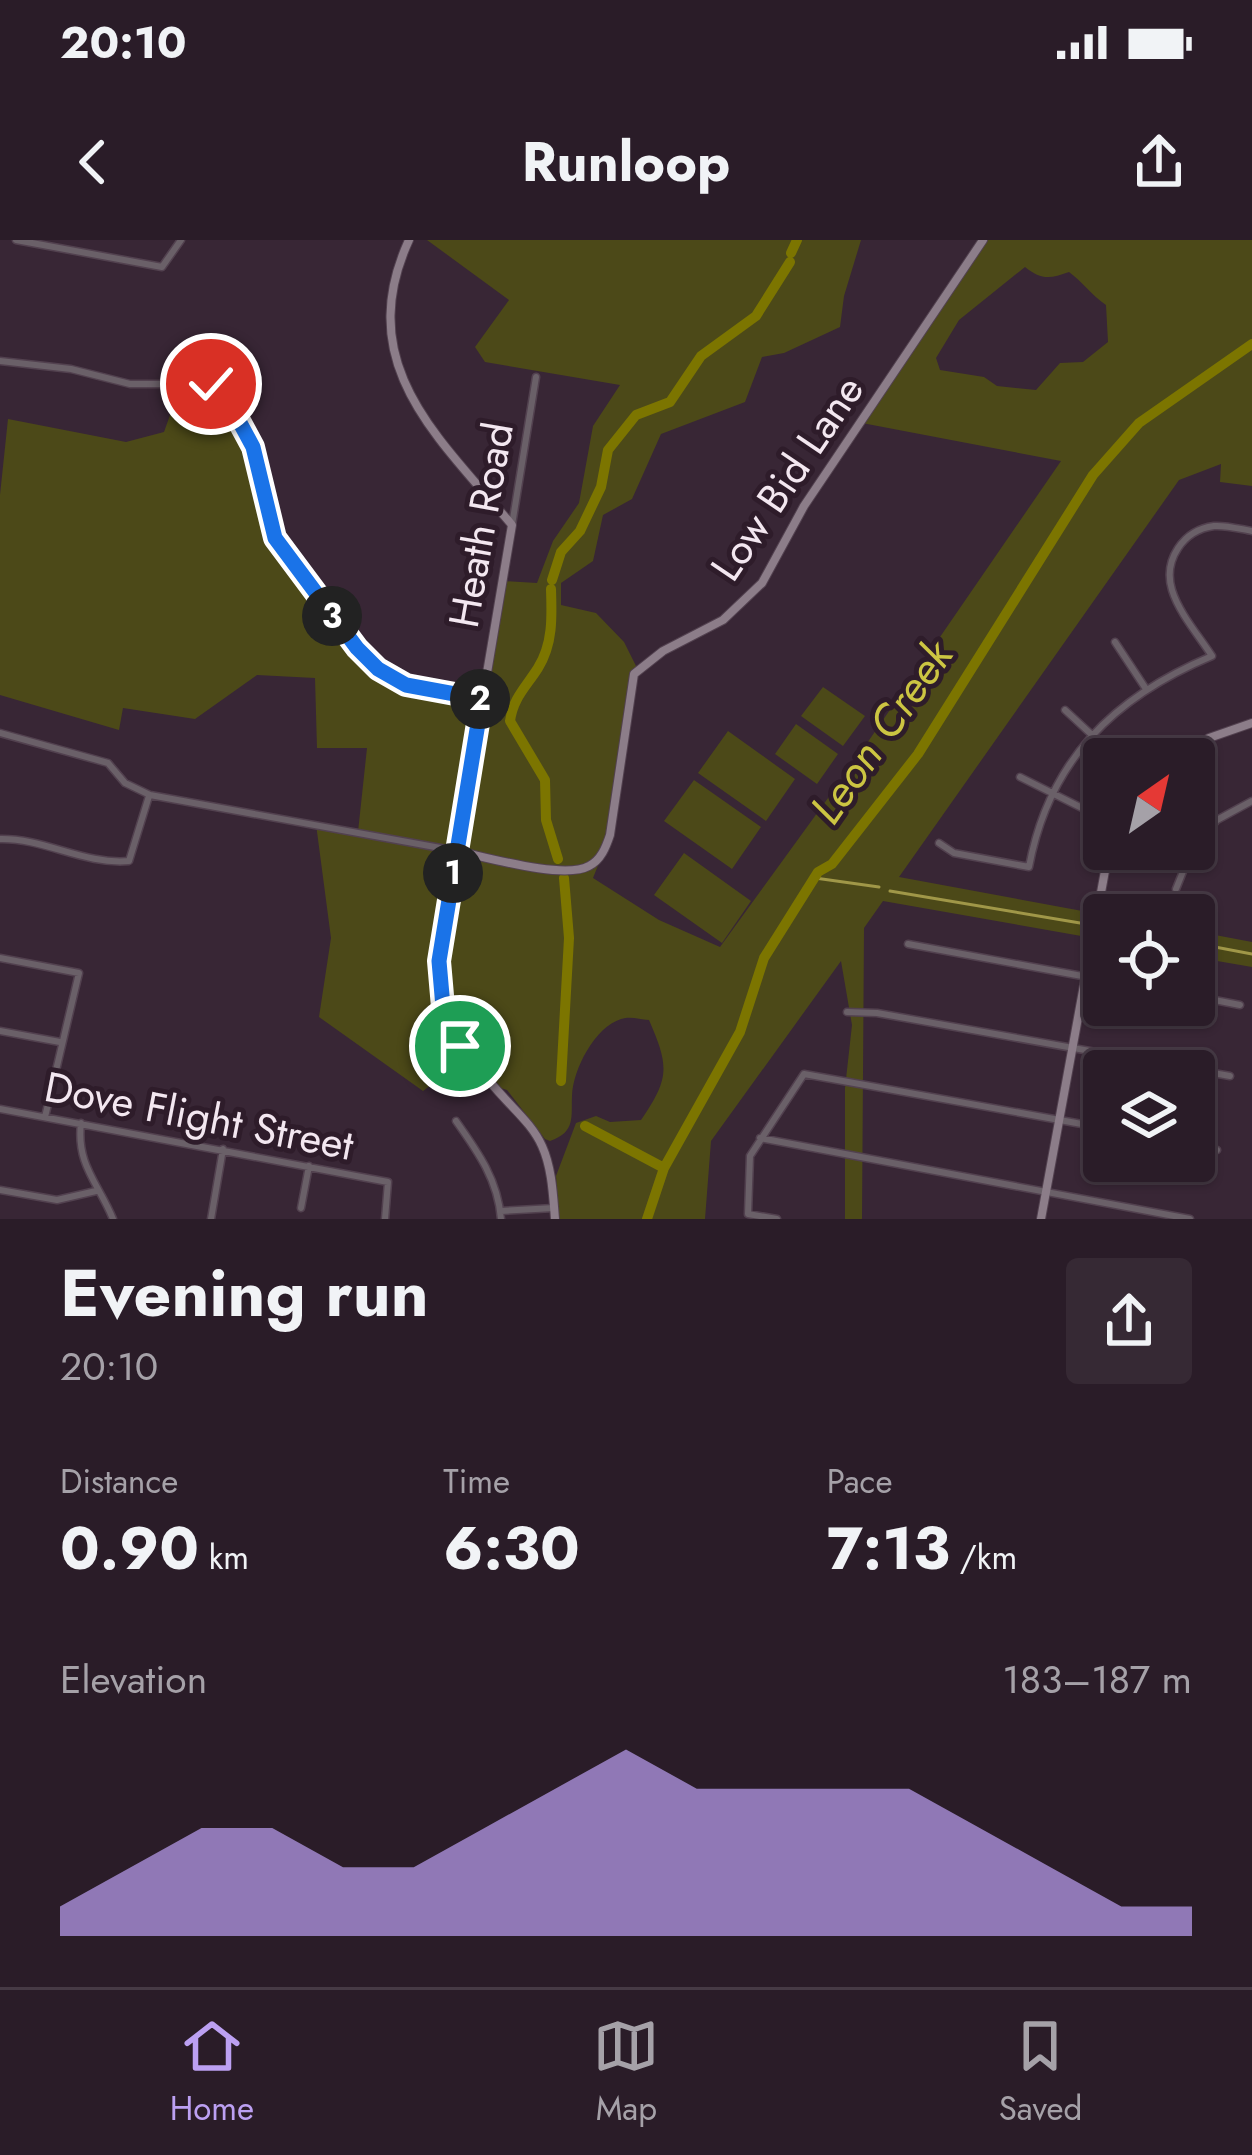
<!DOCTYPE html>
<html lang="en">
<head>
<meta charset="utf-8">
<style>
	body { margin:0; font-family:Jost,sans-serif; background:#362934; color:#f1f3f6; height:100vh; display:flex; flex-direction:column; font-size:45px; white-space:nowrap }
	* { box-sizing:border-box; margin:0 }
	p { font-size:39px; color:#a5a1a8 }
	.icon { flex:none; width:66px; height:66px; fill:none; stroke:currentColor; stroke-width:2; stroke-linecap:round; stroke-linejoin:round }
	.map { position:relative; height:979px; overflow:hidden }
	.sheet { display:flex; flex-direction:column; background:#2a1c28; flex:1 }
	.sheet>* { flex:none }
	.needle { width:78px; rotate:34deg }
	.buttons { position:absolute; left:1083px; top:498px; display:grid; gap:24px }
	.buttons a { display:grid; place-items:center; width:132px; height:132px; border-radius:12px; background:#2a1c28; box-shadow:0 3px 9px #0004,0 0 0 3px #463a45; font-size:60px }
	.pin { position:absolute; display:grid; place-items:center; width:102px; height:102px; color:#fff; margin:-51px; border:6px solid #fff; border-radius:50%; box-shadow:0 3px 12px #0007 }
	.km { position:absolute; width:60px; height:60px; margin:-30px; border-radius:50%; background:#222; color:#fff; font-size:33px; line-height:60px; text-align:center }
	.round { display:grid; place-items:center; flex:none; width:126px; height:126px; border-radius:12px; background:#362934 }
	.headline { display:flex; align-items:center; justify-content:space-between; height:204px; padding:0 60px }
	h1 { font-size:66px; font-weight:700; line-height:90px }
	.metrics { display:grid; grid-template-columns:repeat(3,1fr); gap:18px; height:204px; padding:12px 60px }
	.metrics div { display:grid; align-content:center }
	.metrics b { font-size:60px; font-weight:700 }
	.metrics small { font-size:33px; font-weight:400 }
	.metrics p { font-size:33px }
	.chart { height:336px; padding:24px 60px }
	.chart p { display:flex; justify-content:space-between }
	.chart svg { width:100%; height:216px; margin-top:12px; fill:#bca0f2; opacity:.7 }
	.status { display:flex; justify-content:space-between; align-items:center; height:84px; padding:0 60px; background:#2a1c28; direction:ltr }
	.status svg { height:33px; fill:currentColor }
	header { display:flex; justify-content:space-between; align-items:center; height:156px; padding:0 60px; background:#2a1c28; font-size:54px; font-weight:700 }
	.menu { display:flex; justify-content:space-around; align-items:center; height:168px; border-top:3px solid #463a45; background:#2a1c28; font-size:33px; color:#a5a1a8 }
	.menu a { display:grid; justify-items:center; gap:6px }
	.menu .active { color:#bca0f2 }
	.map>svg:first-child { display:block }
	.green { fill:#4c4918; fill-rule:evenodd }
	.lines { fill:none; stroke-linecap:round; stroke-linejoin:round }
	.stream { stroke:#a09748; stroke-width:3 }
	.river { stroke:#7c7500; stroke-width:10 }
	.street-casing { stroke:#52414f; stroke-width:9 }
	.secondary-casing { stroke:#52414f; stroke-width:10 }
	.street { stroke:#6a6068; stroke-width:6 }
	.secondary { stroke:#8c7d89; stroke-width:8 }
	.route-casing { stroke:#fff; stroke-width:24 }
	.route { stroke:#1a73e8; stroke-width:15 }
	.labels { text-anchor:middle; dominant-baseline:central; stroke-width:10; stroke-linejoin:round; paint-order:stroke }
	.street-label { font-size:42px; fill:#f3e7f0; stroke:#2e1c2a }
	.water-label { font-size:45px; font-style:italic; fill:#ccc542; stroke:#2e1c2a }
</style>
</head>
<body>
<div class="status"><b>20:10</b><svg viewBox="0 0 49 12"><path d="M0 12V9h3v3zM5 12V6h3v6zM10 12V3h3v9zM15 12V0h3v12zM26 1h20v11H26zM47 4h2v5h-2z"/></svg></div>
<header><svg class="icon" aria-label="back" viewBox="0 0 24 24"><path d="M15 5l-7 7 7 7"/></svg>Runloop<svg class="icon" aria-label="share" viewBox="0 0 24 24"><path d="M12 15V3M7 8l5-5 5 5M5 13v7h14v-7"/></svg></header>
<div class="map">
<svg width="1252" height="979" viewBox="0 0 1252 979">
	<rect width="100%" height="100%" fill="#382635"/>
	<!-- green -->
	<path class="green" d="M 427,0 L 861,0 L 844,56 L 840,87 L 784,113 L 762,117 L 745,162 L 661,194 L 632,259 L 603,275 L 593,321 L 561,343 L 561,365 L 596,373 L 624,402 L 638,430 L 607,603 L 593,638 L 659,680 L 720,707 L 852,525 L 1061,221 L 862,183 L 988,0 L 1252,0 L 1252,246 L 1220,242 L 1221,224 L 1179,240 L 899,637 L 1104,675 L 1104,700 L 883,661 L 864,688 L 862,979 L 845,979 L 845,848 L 852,785 L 841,721 L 711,901 L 705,979 L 559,979 L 556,936 L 576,883 L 596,876 L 610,882 L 641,880 C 670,838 669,826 649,780 C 639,779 630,776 621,779 C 595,787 573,829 572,856 C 571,877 576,892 550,901 L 545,899 L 507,850 L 450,831 L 423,851 L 319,777 L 331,698 L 316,584 L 358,592 L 367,508 L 317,508 L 315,438 L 257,435 L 195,479 L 123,468 L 119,490 L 0,455 L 0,255 L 8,179 L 126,202 L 164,192 L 180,147 L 217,152 L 251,211 L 272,300 L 376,440 L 404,448 L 482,459 L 502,341 L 537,343 L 553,301 L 579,263 L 593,186 L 620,145 L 485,122 L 475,107 L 509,60 ZM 1025,27 C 1041,40 1050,39 1069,32 C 1083,42 1091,55 1106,65 L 1108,102 L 1083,122 L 1060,123 L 1036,150 L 997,146 L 984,137 L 940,130 L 936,118 L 959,80 Z
		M 823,447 L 865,476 L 843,506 L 801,476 Z
		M 796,484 L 838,514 L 817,544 L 775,514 Z
		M 728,491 L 795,539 L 766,581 L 698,533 Z
		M 694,540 L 761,587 L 732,629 L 664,581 Z
		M 684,613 L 751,661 L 722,703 L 654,655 Z
		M 1194,691 L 1252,702 L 1252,727 L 1194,717 Z"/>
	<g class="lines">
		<!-- stream -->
		<path class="stream" d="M 815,638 L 879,647
			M 890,651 L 1086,684
			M 1099,686 L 1104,687
			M 1194,703 L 1252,714"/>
		<!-- river -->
		<path class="river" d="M 791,13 L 797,0
			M 552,340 L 561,312 L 580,291 L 601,247 L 608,210 L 636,175 L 670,162 L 701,116 L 756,76 L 790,22
			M 551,349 C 552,377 553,404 538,428 C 526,447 513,458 510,481 L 545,540 L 546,580 L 558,619
			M 561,841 L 569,698 L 564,638
			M 585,886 L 664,928
			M 647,979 L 664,928 L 740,792 L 764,718 L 818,632 L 832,624 L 918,514 L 1093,235 L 1139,183 L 1252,104"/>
		<defs>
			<path id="street" d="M 16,0 L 162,27 L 181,0
				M 0,121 L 71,129 L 130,144 L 211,144 L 220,148 L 253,207 L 275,298 L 357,408 L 378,429 L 407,445 L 482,459
				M 512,285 L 536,137
				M 1115,402 L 1146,449
				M 1065,470 L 1092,495
				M 0,493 L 108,523 L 125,543 L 150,555 L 457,611
				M 1020,537 L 1104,579
				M 0,599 C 44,598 84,625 129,621 L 149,556
				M 939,603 L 954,613 L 1029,627 C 1049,520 1114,457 1212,416 C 1199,396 1179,373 1172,350 C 1163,320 1183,290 1214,286 C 1226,285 1240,289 1252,291
				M 1194,606 L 1217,580 L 1252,561
				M 1176,649 L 1192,609
				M 908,704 L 1104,740
				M 0,718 L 79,733 L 45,877
				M 1194,756 L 1240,765
				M 847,772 L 877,773 L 1230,836
				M 0,791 L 60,802
				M 0,869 L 388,942 L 385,979
				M 456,881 C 478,912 498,940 501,979
				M 81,883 C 76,925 99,944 113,979
				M 760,898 L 1190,979
				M 1194,905 L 1217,910
				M 0,950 L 57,960 L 96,951
				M 301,968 L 309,926
				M 501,971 L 554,968
				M 211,979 L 223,909
				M 777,979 L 748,974 L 750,916 L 804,834 L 1104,888"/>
			<path id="secondary" d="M 409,0 C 352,124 438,197 512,285 L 441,705 C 433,773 463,814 507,861 C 520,875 534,888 542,906 C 552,928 553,955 555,979
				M 1175,519 L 1209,498 L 1252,483
				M 457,611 C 486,617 564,640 589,626 C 601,620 606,607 610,595 L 634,434 L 663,411 L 723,380 L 762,343 L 804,266 L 983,0
				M 1041,979 L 1109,609"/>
		</defs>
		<!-- street casing -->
		<use href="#street" class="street-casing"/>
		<!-- secondary casing -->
		<use href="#secondary" class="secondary-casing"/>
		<!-- street -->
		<use href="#street" class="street"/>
		<!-- secondary -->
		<use href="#secondary" class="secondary"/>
	</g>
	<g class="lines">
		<defs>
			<path id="route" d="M 211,144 L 226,157 L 253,207 L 275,298 L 357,408 L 378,429 L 406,445 L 482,459 L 439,721 L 443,767 L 460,806"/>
		</defs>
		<!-- route casing -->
		<use href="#route" class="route-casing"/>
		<!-- route -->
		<use href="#route" class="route"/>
	</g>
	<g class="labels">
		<!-- street labels -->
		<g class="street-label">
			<text transform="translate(787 238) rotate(-56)">Low Bid Lane</text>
			<text transform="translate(481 285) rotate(-80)">Heath Road</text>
			<text transform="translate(199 876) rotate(11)">Dove Flight Street</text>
		</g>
		<!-- water labels -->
		<g class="water-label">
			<text transform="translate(881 492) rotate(-55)">Leon Creek</text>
		</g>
	</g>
</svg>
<div class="buttons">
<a><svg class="needle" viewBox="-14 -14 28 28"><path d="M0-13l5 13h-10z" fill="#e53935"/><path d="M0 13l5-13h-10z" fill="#a5a1a8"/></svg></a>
<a><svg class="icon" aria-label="locate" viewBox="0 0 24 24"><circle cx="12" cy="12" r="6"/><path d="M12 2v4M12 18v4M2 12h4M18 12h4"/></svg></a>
<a><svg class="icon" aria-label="layers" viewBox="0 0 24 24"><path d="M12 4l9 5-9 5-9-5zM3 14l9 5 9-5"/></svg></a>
</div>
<div class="pin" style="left:460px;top:806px;background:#1e9e55"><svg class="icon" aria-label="arrive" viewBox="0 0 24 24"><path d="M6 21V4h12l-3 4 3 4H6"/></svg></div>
<div class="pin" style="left:211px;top:144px;background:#d93025"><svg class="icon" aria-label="check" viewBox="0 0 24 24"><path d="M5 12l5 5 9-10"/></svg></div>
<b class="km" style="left:453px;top:633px">1</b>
<b class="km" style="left:480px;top:459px">2</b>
<b class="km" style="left:332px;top:376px">3</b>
</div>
<section class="sheet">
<div class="headline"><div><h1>Evening run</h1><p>20:10</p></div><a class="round"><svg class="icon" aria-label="share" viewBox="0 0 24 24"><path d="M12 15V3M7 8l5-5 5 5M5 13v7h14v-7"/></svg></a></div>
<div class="metrics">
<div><p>Distance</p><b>0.90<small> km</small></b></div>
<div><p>Time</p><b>6:30</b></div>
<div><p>Pace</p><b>7:13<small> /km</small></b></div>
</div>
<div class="chart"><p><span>Elevation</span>183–187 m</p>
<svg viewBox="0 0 160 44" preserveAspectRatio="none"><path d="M0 44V38L10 30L20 22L30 22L40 30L50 30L60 22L70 14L80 6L90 14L100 14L110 14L120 14L130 22L140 30L150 38L160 38V44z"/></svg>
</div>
</section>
<nav class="menu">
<a class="active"><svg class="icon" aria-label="home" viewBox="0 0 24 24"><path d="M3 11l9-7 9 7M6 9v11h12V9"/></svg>Home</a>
<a><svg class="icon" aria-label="map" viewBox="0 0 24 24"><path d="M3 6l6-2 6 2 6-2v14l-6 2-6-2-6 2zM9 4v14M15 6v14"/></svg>Map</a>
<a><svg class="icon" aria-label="saved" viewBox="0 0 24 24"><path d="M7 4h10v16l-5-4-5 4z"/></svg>Saved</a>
</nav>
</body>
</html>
